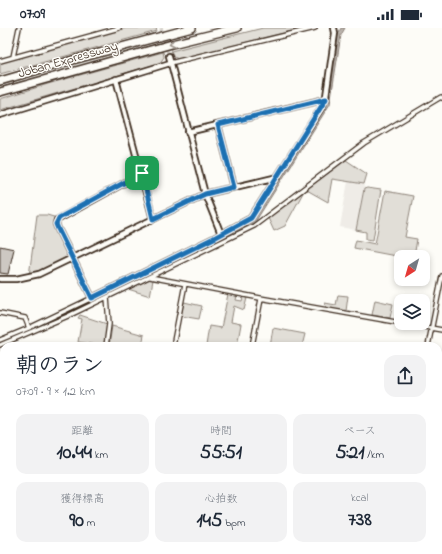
<!DOCTYPE html>
<html lang="ja">
<head>
<meta charset="utf-8">
<style>
	body { margin:0; font-family:"Indie Flower","Klee One",sans-serif; background:#f2f2f3; color:#1f2937; height:100vh; display:flex; flex-direction:column; font-size:15px; white-space:nowrap }
	* { box-sizing:border-box; margin:0 }
	p { font-size:13px; color:#747a83 }
	.icon { flex:none; width:22px; height:22px; fill:none; stroke:currentColor; stroke-width:2; stroke-linecap:round; stroke-linejoin:round }
	.map { position:relative; flex:1; overflow:hidden }
	.sheet { position:absolute; left:0px; top:314px; width:442px; height:212px; display:flex; flex-direction:column; background:#fff; border-radius:12px 12px 0 0; box-shadow:0 2px 6px #0003 }
	.sheet>* { flex:none }
	.needle { width:26px; rotate:217deg }
	.tools { position:absolute; left:394px; top:222px; display:grid; gap:8px }
	.tools a { display:grid; place-items:center; width:36px; height:36px; border-radius:8px; background:#fff; box-shadow:0 2px 6px #0003; font-size:20px }
	.pin { position:absolute; display:grid; place-items:center; width:34px; height:34px; color:#fff; margin:-17px; border-radius:8px; box-shadow:0 2px 6px #0006 }
	.round { display:grid; place-items:center; flex:none; width:42px; height:42px; border-radius:12px; background:#f2f2f3 }
	.headline { display:flex; align-items:center; justify-content:space-between; height:68px; padding:0 16px }
	h1 { font-size:22px; font-weight:700; line-height:30px }
	.figures { display:grid; grid-template-columns:repeat(3,1fr); gap:6px; height:68px; padding:4px 16px }
	.figures div { display:grid; align-content:center; border-radius:10px; background:#f2f2f3; text-align:center }
	.figures b { font-size:20px; font-weight:700 }
	.figures small { font-size:11px; font-weight:400 }
	.figures p { font-size:11px }
	.status { display:flex; justify-content:space-between; align-items:center; height:28px; padding:0 20px; background:#fff; direction:ltr }
	.status svg { height:11px; fill:currentColor }
	.map>svg:first-child { display:block }
	.built { fill:#efece7 }
	.green { fill:#e1ded7; stroke:#8e847a }
	.water { fill:#bbb4ad; stroke:#887d74 }
	.building { fill:#cdc8c2; stroke:#3b2a1e }
	.lines { fill:none; stroke-linecap:round; stroke-linejoin:round }
	.minor-tunnel { stroke:#d6d2cc; stroke-width:3.5; stroke-dasharray:3.5 2; stroke-linecap:butt }
	.minor-casing { stroke:#3b2a1e; stroke-width:6 }
	.tertiary-casing { stroke:#3b2a1e; stroke-width:8 }
	.motorway-casing { stroke:#3b2a1e; stroke-width:10 }
	.minor { stroke:#fdfcf7; stroke-width:3.5 }
	.tertiary { stroke:#fdfcf7; stroke-width:4.5 }
	.motorway { stroke:#fdfcf7; stroke-width:7 }
	.oneway { stroke:#9c938a }
	.route-casing { stroke:#fff; stroke-width:8 }
	.route { stroke:#1f6fb2; stroke-width:5 }
	.labels { text-anchor:middle; dominant-baseline:central; stroke-width:3; stroke-linejoin:round; paint-order:stroke }
	.street-label { font-size:13px; fill:#3b2a1e; stroke:#fdfcf7 }
</style>
</head>
<body>
<div class="status"><b>07:09</b><svg viewBox="0 0 49 12"><path d="M0 12V9h3v3zM5 12V6h3v6zM10 12V3h3v9zM15 12V0h3v12zM26 1h20v11H26zM47 4h2v5h-2z"/></svg></div>
<div class="map">
<svg width="442" height="526" viewBox="0 0 442 526">
	<rect width="100%" height="100%" fill="#fdfcf7"/>
	<filter id="ink" filterUnits="userSpaceOnUse"><feTurbulence type="fractalNoise" baseFrequency=".025" numOctaves="2"/><feDisplacementMap in="SourceGraphic" scale="8" xChannelSelector="R" yChannelSelector="G"/><feConvolveMatrix kernelMatrix="1 2 1 2 8 2 1 2 1" color-interpolation-filters="sRGB"/></filter>
	<g filter="url(#ink)">
		<!-- built -->
		<path class="built" d="M 348,153 L 365,156 L 356,202 L 340,199 Z"/>
		<!-- green -->
		<path class="green" d="M 126,0 L 156,0 L 157,3 L 0,46 L 0,35 Z
			M 263,0 L 305,0 L 178,31 L 174,29 L 171,23 Z
			M 163,24 L 164,29 L 160,35 L 0,82 L 0,71 L 51,55 Z
			M 346,132 L 367,146 L 364,156 L 332,151 L 328,174 L 305,161 L 285,198 L 274,203 L 268,190 Z
			M 367,160 L 381,162 L 373,212 L 366,211 L 366,204 L 356,202 L 364,161 Z
			M 385,163 L 413,168 L 405,209 L 417,211 L 414,229 L 401,229 L 354,220 L 356,212 L 375,216 Z
			M 37,187 L 47,187 L 57,190 L 55,192 L 70,230 L 29,248 Z
			M 150,251 L 153,252 L 150,268 L 128,261 Z
			M 228,266 L 237,268 L 236,272 L 242,273 L 243,269 L 247,270 L 244,282 L 234,278 L 231,294 L 241,296 L 237,318 L 206,318 L 209,298 L 221,300 Z
			M 338,267 L 348,268 L 346,283 L 326,280 L 325,275 L 336,277 Z
			M 375,272 L 393,276 L 390,290 L 372,287 Z
			M 184,274 L 202,278 L 199,291 L 181,288 Z
			M 80,287 L 107,296 L 104,318 L 78,314 L 82,291 L 78,290 Z
			M 112,298 L 144,307 L 142,318 L 109,318 Z
			M 273,300 L 305,306 L 302,318 L 270,318 Z
			M 439,368 L 442,368 L 442,445 L 438,448 L 438,374 Z
			M 0,397 L 4,398 L 3,442 L 0,442 Z
			M 442,449 L 442,526 L 432,526 L 433,522 L 438,522 L 438,452 Z
			M 263,522 L 328,522 L 322,526 L 262,526 Z"/>
		<!-- water -->
		<path class="water" d="M 341,0 L 345,0 L 341,7 L 330,76 L 255,194 L 41,299 L 0,315 L 0,313 L 65,285 L 252,192 L 327,74 L 338,6 Z"/>
		<!-- building -->
		<path class="building" d="M 0,218 L 14,221 L 8,246 L 0,245 Z"/>
		<g class="lines">
			<!-- minor-tunnel -->
			<path class="minor-tunnel" d="M 161,0 L 169,28"/>
			<defs>
				<path id="minor" d="M 13,29 L 19,0
					M 0,33 L 119,0
					M 170,35 L 315,0
					M 150,249 L 260,270 L 401,295
					M 0,285 L 25,290 L 29,300
					M 402,295 L 442,302
					M 0,312 L 29,300 L 92,270
					M 0,317 L 68,288 L 254,198 L 364,115 L 441,69 L 442,70
					M 106,318 L 109,296 L 107,269
					M 173,318 L 185,256
					M 252,318 L 261,271
					M 428,318 L 442,248
					M 0,348 L 4,349
					M 0,481 L 4,482
					M 210,522 L 230,526
					M 4,526 L 5,522
					M 53,526 L 53,522
					M 88,526 L 88,522
					M 134,526 L 134,522
					M 327,526 L 333,522
					M 376,526 L 377,522"/>
				<path id="tertiary" d="M 169,28 L 205,166 L 221,206
					M 116,51 L 153,191
					M 0,87 L 170,35
					M 218,97 L 234,159
					M 188,104 L 326,71
					M 142,145 L 57,192 L 56,196 L 58,201 L 92,270 L 214,210 L 251,190 L 323,77 L 326,68 L 335,5 L 334,0
					M 0,251 L 16,251 L 39,246 L 205,166 L 278,149"/>
				<path id="motorway" d="M 0,53 L 73,32 L 192,0
					M 0,64 L 172,16 L 237,0"/>
			</defs>
			<!-- minor casing -->
			<use href="#minor" class="minor-casing"/>
			<!-- tertiary casing -->
			<use href="#tertiary" class="tertiary-casing"/>
			<!-- motorway casing -->
			<use href="#motorway" class="motorway-casing"/>
			<!-- minor -->
			<use href="#minor" class="minor"/>
			<!-- tertiary -->
			<use href="#tertiary" class="tertiary"/>
			<!-- motorway -->
			<use href="#motorway" class="motorway"/>
		</g>
		<!-- one-way arrows -->
		<defs><path id="oneway-chevron" d="M-2-3.5L2.5 0L-2 3.5" fill="none" stroke-width="1.6" stroke-linecap="round" stroke-linejoin="round"/></defs>
		<use class="oneway" href="#oneway-chevron" transform="translate(172 16) rotate(166)"/>
	</g>
	<g class="lines" filter="url(#ink)">
		<defs>
			<path id="route" d="M 326,71 L 251,190 L 214,210 L 92,270 L 58,201 L 56,196 L 59,190 L 142,145 L 153,191 L 205,166 L 234,159 L 218,97 Z"/>
		</defs>
		<!-- route casing -->
		<use href="#route" class="route-casing"/>
		<!-- route -->
		<use href="#route" class="route"/>
	</g>
	<g class="labels">
		<!-- street labels -->
		<g class="street-label">
			<text transform="translate(68 32) rotate(-16)">Joban Expressway</text>
		</g>
	</g>
</svg>
<div class="tools">
<a><svg class="needle" viewBox="-14 -14 28 28"><path d="M0-13l5 13h-10z" fill="#e53935"/><path d="M0 13l5-13h-10z" fill="#747a83"/></svg></a>
<a><svg class="icon" aria-label="layers" viewBox="0 0 24 24"><path d="M12 4l9 5-9 5-9-5zM3 14l9 5 9-5"/></svg></a>
</div>
<div class="pin" style="left:142px;top:145px;background:#1e9e55"><svg class="icon" aria-label="arrive" viewBox="0 0 24 24"><path d="M6 21V4h12l-3 4 3 4H6"/></svg></div>
<section class="sheet">
<div class="headline"><div><h1>朝のラン</h1><p>07:09 · 9 × 1.2 km</p></div><a class="round"><svg class="icon" aria-label="share" viewBox="0 0 24 24"><path d="M12 15V3M7 8l5-5 5 5M5 13v7h14v-7"/></svg></a></div>
<div class="figures">
<div><p>距離</p><b>10.44<small> km</small></b></div>
<div><p>時間</p><b>55:51</b></div>
<div><p>ペース</p><b>5:21<small> /km</small></b></div>
</div>
<div class="figures">
<div><p>獲得標高</p><b>90<small> m</small></b></div>
<div><p>心拍数</p><b>145<small> bpm</small></b></div>
<div><p>kcal</p><b>738</b></div>
</div>
</section>
</div>
</body>
</html>
